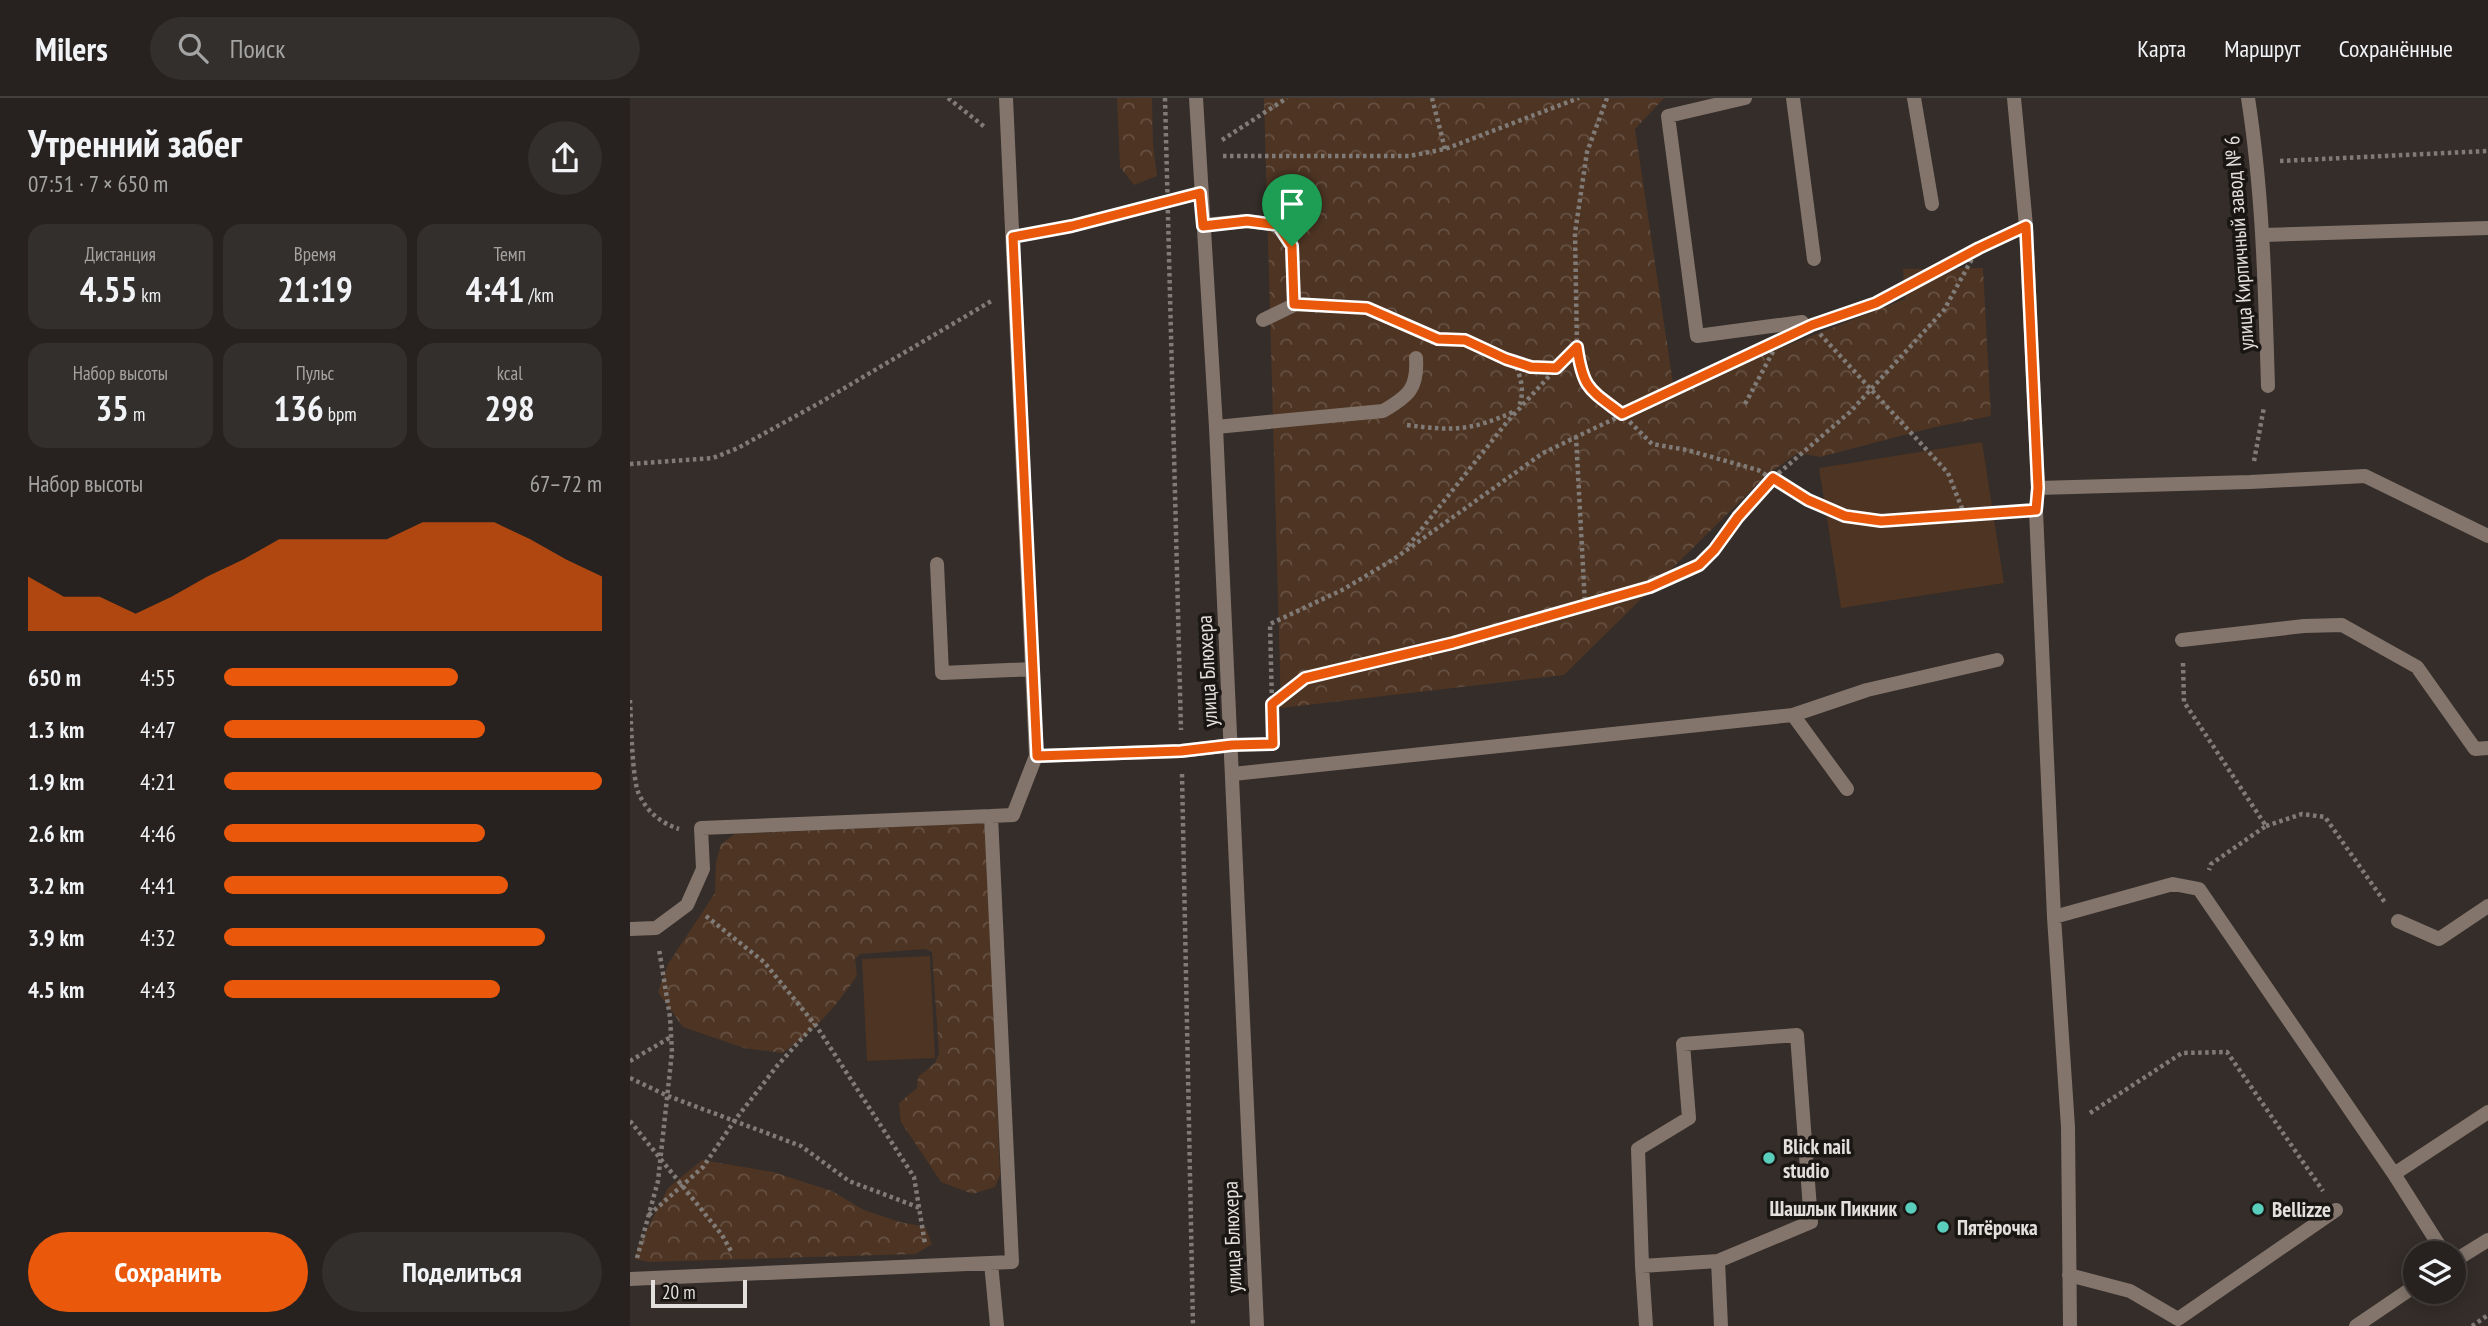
<!DOCTYPE html>
<html lang="ru">
<head>
<meta charset="utf-8">
<style>
	body { margin:0; font-family:"PT Sans Narrow",sans-serif; background:#332f2c; color:#f1f3f6; height:100vh; display:flex; flex-direction:column; font-size:26px; white-space:nowrap }
	* { box-sizing:border-box; margin:0 }
	p { font-size:23px; color:#a4a4a4 }
	.icon { flex:none; width:38px; height:38px; fill:none; stroke:currentColor; stroke-width:2; stroke-linecap:round; stroke-linejoin:round }
	.map { position:relative; flex:1; overflow:hidden }
	.drawer { display:flex; flex-direction:column; background:#27221f; width:630px }
	.drawer>* { flex:none }
	.buttons { position:absolute; left:1773px; top:1143px; display:grid; gap:14px }
	.buttons a { display:grid; place-items:center; width:63px; height:63px; border-radius:50%; background:#27221f; box-shadow:0 4px 18px #0003,0 0 0 2px #433f3d; font-size:35px }
	.scale { position:absolute; left:21px; bottom:18px; width:96px; box-sizing:border-box; padding-left:7px; border:4px solid #e3dfdc; border-top:0; font-size:19px; line-height:24px; white-space:nowrap; color:#e3dfdc; -webkit-text-stroke:5px #191614; paint-order:stroke }
	.pin { position:absolute; display:grid; place-items:center; width:60px; height:60px; color:#fff; margin:-72px -30px; border-radius:50% 50% 50% 0; rotate:-45deg; box-shadow:0 0 7px #0007 }
	.pin .icon { rotate:45deg }
	.round { display:grid; place-items:center; flex:none; width:74px; height:74px; border-radius:37px; background:#332f2c }
	.summary { display:flex; align-items:center; justify-content:space-between; height:119px; padding:0 28px }
	h1 { font-size:38px; font-weight:700; line-height:52px }
	.figures { display:grid; grid-template-columns:repeat(3,1fr); gap:10px; height:119px; padding:7px 28px }
	.figures div { display:grid; align-content:center; border-radius:18px; background:#332f2c; text-align:center }
	.figures b { font-size:35px; font-weight:700 }
	.figures small { font-size:19px; font-weight:400 }
	.figures p { font-size:19px }
	.chart { height:196px; padding:14px 28px }
	.chart p { display:flex; justify-content:space-between }
	.chart svg { width:100%; height:126px; margin-top:7px; fill:#ea580c; opacity:.7 }
	.primary-button { display:flex; gap:14px; margin-top:auto; padding:14px 28px }
	.primary-button a { flex:1; height:80px; border-radius:42px; background:#ea580c; color:#fff; font-size:28px; font-weight:700; line-height:80px; text-align:center }
	.primary-button a+a { background:#332f2c; color:#f1f3f6 }
	ul { padding:0 28px; list-style:none; font-size:23px }
	li { display:grid; grid-template-columns:112px 84px 1fr; align-items:center; height:52px }
	li i { height:18px; border-radius:9px; background:#ea580c }
	header { display:flex; align-items:center; gap:42px; box-sizing:border-box; height:98px; padding:0 35px; background:#27221f; border-bottom:2px solid #433f3d }
	header strong { font-size:33px }
	nav { display:flex; gap:38px; margin-inline-start:auto; font-size:24px }
	.search { width:490px; height:63px; background:#332f2c; display:flex; align-items:center; gap:18px; box-sizing:border-box; padding:0 24px; border-radius:38px; color:#a4a4a4; font-size:26px }
	main { display:flex; flex:1; min-height:0 }
	.map>svg:first-child { display:block }
	.forest { fill:url(#forest-crowns) }
	.park { fill:#4d3423 }
	.lines { fill:none; stroke-linecap:round; stroke-linejoin:round }
	.path { stroke:#817b77; stroke-width:4.5; stroke-dasharray:3.5 3.5; stroke-linecap:butt }
	.service { stroke:#83756b; stroke-width:14 }
	.minor { stroke:#83756b; stroke-width:14 }
	.tertiary { stroke:#83756b; stroke-width:14 }
	.route-casing { stroke:#fff; stroke-width:14 }
	.route { stroke:#ea580c; stroke-width:9 }
	.poi-dot { fill:#5acebc; stroke:#191614; stroke-width:2.5 }
	.labels { text-anchor:middle; dominant-baseline:central; stroke-width:7; stroke-linejoin:round; paint-order:stroke }
	.street-label { font-size:21px; fill:#e3dfdc; stroke:#191614 }
	.poi-label { font-size:21px; font-weight:bold; fill:#e3dfdc; stroke:#191614; text-anchor:start }
</style>
</head>
<body>
<header>
<strong>Milers</strong>
<div class="search"><svg class="icon" aria-label="search" viewBox="0 0 24 24"><circle cx="10" cy="10" r="6"/><path d="M15 15l6 6"/></svg>Поиск</div>
<nav><a>Карта</a><a>Маршрут</a><a>Сохранённые</a></nav>
</header>
<main>
<section class="drawer">
<div class="summary"><div><h1>Утренний забег</h1><p>07:51 · 7 × 650 m</p></div><a class="round"><svg class="icon" aria-label="share" viewBox="0 0 24 24"><path d="M12 15V3M7 8l5-5 5 5M5 13v7h14v-7"/></svg></a></div>
<div class="figures">
<div><p>Дистанция</p><b>4.55<small> km</small></b></div>
<div><p>Время</p><b>21:19</b></div>
<div><p>Темп</p><b>4:41<small> /km</small></b></div>
</div>
<div class="figures">
<div><p>Набор высоты</p><b>35<small> m</small></b></div>
<div><p>Пульс</p><b>136<small> bpm</small></b></div>
<div><p>kcal</p><b>298</b></div>
</div>
<div class="chart"><p><span>Набор высоты</span>67–72 m</p>
<svg viewBox="0 0 160 44" preserveAspectRatio="none"><path d="M0 44V25L10 32L20 32L30 38L40 32L50 25L60 19L70 12L80 12L90 12L100 12L110 6L120 6L130 6L140 12L150 19L160 25V44z"/></svg>
</div>
<ul>
<li><b>650 m</b>4:55<i style="width:62%"></i></li>
<li><b>1.3 km</b>4:47<i style="width:69%"></i></li>
<li><b>1.9 km</b>4:21<i style="width:100%"></i></li>
<li><b>2.6 km</b>4:46<i style="width:69%"></i></li>
<li><b>3.2 km</b>4:41<i style="width:75%"></i></li>
<li><b>3.9 km</b>4:32<i style="width:85%"></i></li>
<li><b>4.5 km</b>4:43<i style="width:73%"></i></li>
</ul>
<div class="primary-button"><a>Сохранить</a><a>Поделиться</a></div>
</section>
<div class="map">
<svg width="1858" height="1228" viewBox="0 0 1858 1228">
	<defs>
		<pattern id="forest-crowns" width="20" height="18" patternUnits="userSpaceOnUse" patternTransform="scale(1.75)"><rect width="20" height="18" fill="#4d3423"/><path d="M2 6a3 3 0 1 1 6 0M12 15a3 3 0 1 1 6 0" fill="none" stroke="#665142"/></pattern>
	</defs>
	<rect width="100%" height="100%" fill="#342d29"/>
	<!-- forest -->
	<path class="forest" d="M 487,0 L 522,0 L 523,46 L 527,78 L 504,87 L 490,69 Z
		M 634,0 L 1034,0 L 1005,31 L 1044,292 L 1275,201 L 1273,171 L 1353,170 L 1361,318 L 1305,329 L 1190,359 L 1168,355 L 1138,376 L 934,577 L 651,610 Z
		M 354,725 L 356,732 L 370,1077 L 365,1089 L 343,1096 L 311,1084 L 271,1024 L 269,1005 L 287,990 L 288,979 L 305,965 L 309,955 L 302,854 L 295,851 L 230,856 L 225,861 L 227,877 C 209,906 181,937 152,955 L 114,950 L 53,929 L 28,894 L 38,866 L 85,795 L 86,764 L 91,746 L 105,736 Z
		M 72,1062 L 143,1074 L 202,1093 L 234,1112 L 270,1124 L 295,1129 L 302,1146 L 286,1156 L 19,1164 L 5,1161 L 8,1149 L 38,1090 Z"/>
	<!-- park -->
	<path class="park" d="M 1352,344 L 1374,485 L 1211,510 L 1189,370 Z
		M 300,858 L 305,960 L 237,963 L 232,861 Z"/>
	<g class="lines">
		<!-- path -->
		<path class="path" d="M 318,0 L 356,30
			M 535,0 L 551,632
			M 802,0 L 815,51
			M 977,0 L 957,54 L 945,135 L 947,249 L 950,274 L 960,292 L 992,316 L 1022,346 L 1057,352 L 1128,372 L 1178,403 L 1215,418 L 1251,423 L 1335,418
			M 592,42 L 657,0
			M 593,58 L 779,58 L 815,51 L 949,0
			M 1650,63 L 1858,53
			M 404,135 L 442,128 L 549,101
			M 687,208 L 737,210 L 808,241 L 835,242 L 876,261 L 901,269 L 926,270
			M 1194,223 L 1246,205 L 1376,137
			M 1190,236 L 1318,375 L 1335,418 L 1384,415
			M 883,263 C 891,277 895,294 889,308
			M 1115,306 L 1145,250
			M 777,327 C 821,333 841,333 883,314
			M 946,338 L 955,507
			M 1624,363 L 1634,309
			M 0,366 L 83,360 L 108,350 L 191,304 L 363,202
			M 778,448 L 877,324 L 946,249
			M 1553,565 L 1554,604 L 1636,728 L 1581,766 L 1579,772
			M 0,602 C 1,621 2,683 9,696 C 17,714 31,725 49,731
			M 642,606 L 675,580 L 823,545 L 1020,489 L 1069,467 L 1143,380 L 1220,314 L 1314,212 L 1348,150
			M 624,646 L 643,646 L 640,526 L 714,491 L 764,461 L 913,355 L 1119,256
			M 552,676 L 563,1228
			M 1636,728 L 1672,716 L 1695,719 L 1756,806
			M 76,818 L 134,864 L 187,929 L 284,1079 L 295,1146
			M 0,963 L 41,939
			M 0,980 L 38,998 L 171,1048 L 219,1083 L 290,1110
			M 1460,1015 L 1552,955 L 1597,954 L 1693,1093
			M 0,1023 L 92,1137 L 102,1155
			M 19,1117 L 73,1069 L 105,1022 L 147,968 L 185,926
			M 7,1160 L 28,1083 L 42,954 L 40,919 L 29,851
			M 1842,1228 L 1858,1217"/>
		<!-- service -->
		<path class="service" d="M 1115,0 L 1038,18 L 1067,238 L 1172,224
			M 1163,0 L 1184,161
			M 1284,0 L 1302,106
			M 1384,0 L 1396,128 L 1408,390
			M 573,127 L 617,123 L 648,127 L 662,148 L 664,207 L 633,222
			M 1633,137 L 1858,130
			M 586,329 L 753,313 C 779,298 788,290 786,260
			M 307,466 L 312,575 L 402,571
			M 1552,542 L 1674,528 L 1712,527 L 1787,569 L 1845,651 L 1858,650
			M 1163,617 L 1217,691
			M 406,658 L 551,653 L 602,647
			M 603,676 L 1163,617 L 1237,592 L 1367,562
			M 1424,819 L 1543,786 L 1569,791 L 1764,1076 L 1858,1014
			M 1768,823 L 1809,841 L 1858,808
			M 0,831 L 26,830 L 57,807 L 73,771 L 71,730 L 361,718
			M 1764,1076 L 1814,1155
			M 361,1165 L 367,1228
			M 1012,1168 L 1008,1051 L 1059,1020 L 1053,946 L 1167,937 L 1181,1124 L 1088,1163
			M 1439,1177 L 1500,1193 L 1548,1221 L 1706,1112
			M 0,1181 L 382,1164 L 361,718 L 383,717 L 406,658 L 376,0
			M 1016,1228 L 1012,1168 L 1088,1163 L 1091,1228
			M 1440,1228 L 1438,1029 L 1424,819 L 1406,413 L 1408,390 L 1620,384 L 1735,378 L 1858,438"/>
		<!-- minor -->
		<path class="minor" d="M 1618,0 C 1633,96 1635,191 1638,288
			M 1824,1163 L 1858,1142
			M 1726,1228 L 1785,1188"/>
		<!-- tertiary -->
		<path class="tertiary" d="M 566,0 L 586,329 L 627,1228"/>
	</g>
	<g class="lines">
		<defs>
			<path id="route" d="M 570,95 L 573,128 L 617,123 L 648,127 L 662,148 L 664,206 L 737,210 L 808,241 L 835,242 L 876,261 L 901,269 L 926,270 L 947,249 C 953,291 959,291 992,316 L 1182,227 L 1246,205 L 1349,150 L 1396,128 L 1408,390 L 1406,412 L 1251,423 L 1215,418 L 1178,402 L 1143,380 L 1108,419 L 1084,452 L 1069,467 L 1020,489 L 823,545 L 675,580 L 642,606 L 643,646 L 602,647 L 551,653 L 407,658 L 383,139 L 442,128 Z"/>
		</defs>
		<!-- route casing -->
		<use href="#route" class="route-casing"/>
		<!-- route -->
		<use href="#route" class="route"/>
	</g>
	<!-- markers -->
	<g class="poi-dot">
		<circle cx="1139" cy="1060" r="7"/>
		<circle cx="1281" cy="1110" r="7"/>
		<circle cx="1628" cy="1111" r="7"/>
		<circle cx="1313" cy="1129" r="7"/>
	</g>
	<g class="labels">
		<!-- street labels -->
		<g class="street-label">
			<text transform="translate(1609 145) rotate(-94)">улица Кирпичный завод № 6</text>
			<text transform="translate(577 573) rotate(-93)">улица Блюхера</text>
			<text transform="translate(602 1139) rotate(-92)">улица Блюхера</text>
		</g>
		<!-- poi labels -->
		<g class="poi-label">
			<text x="1153" y="1048">Blick nail<tspan x="1153" dy="24">studio</tspan></text>
			<text x="1267" y="1110" text-anchor="end">Шашлык Пикник</text>
			<text x="1642" y="1111">Bellizze</text>
			<text x="1327" y="1129">Пятёрочка</text>
		</g>
	</g>
</svg>
<div class="buttons">
<a><svg class="icon" aria-label="layers" viewBox="0 0 24 24"><path d="M12 4l9 5-9 5-9-5zM3 14l9 5 9-5"/></svg></a>
</div>
<div class="scale">20 m</div>
<div class="pin" style="left:662px;top:148px;background:#1e9e55"><svg class="icon" aria-label="arrive" viewBox="0 0 24 24"><path d="M6 21V4h12l-3 4 3 4H6"/></svg></div>
</div>
</main>
</body>
</html>
